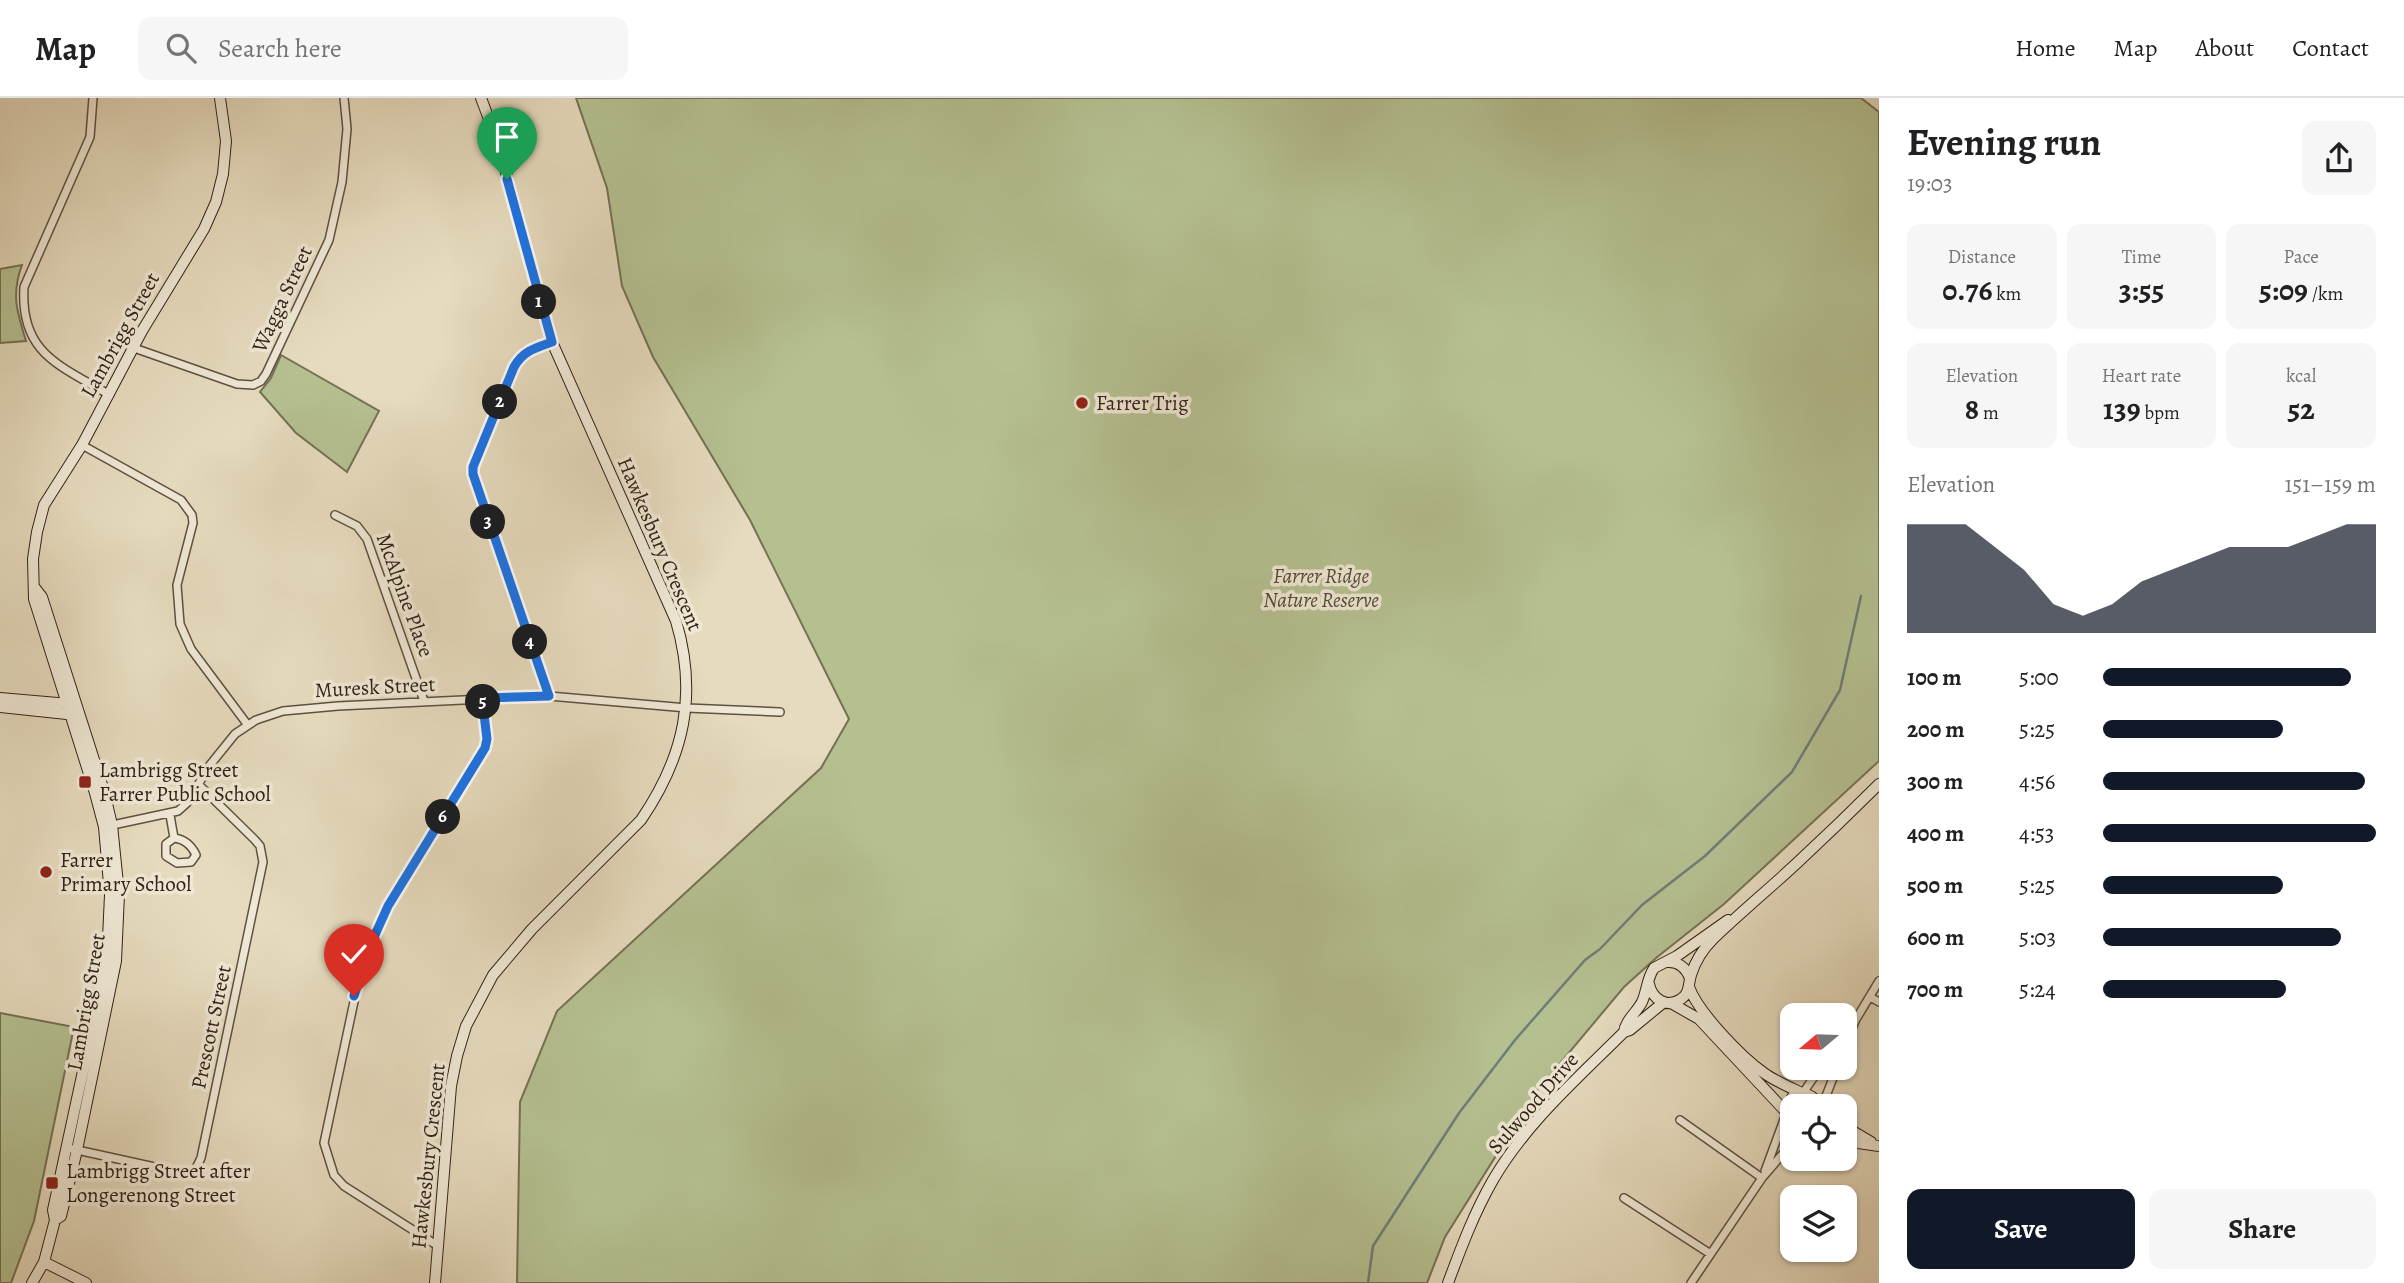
<!DOCTYPE html>
<html lang="en">
<head>
<meta charset="utf-8">
<style>
	body { margin:0; font-family:Alegreya,serif; background:#f6f6f6; color:#202124; height:100vh; display:flex; flex-direction:column; font-size:26px; white-space:nowrap }
	* { box-sizing:border-box; margin:0 }
	p { font-size:23px; color:#757577 }
	.icon { flex:none; width:38px; height:38px; fill:none; stroke:currentColor; stroke-width:2; stroke-linecap:round; stroke-linejoin:round }
	.map { position:relative; flex:1; overflow:hidden }
	.sheet { display:flex; flex-direction:column; background:#fff; width:525px }
	.sheet>* { flex:none }
	.needle { width:46px; rotate:251deg }
	.buttons { position:absolute; left:1780px; top:905px; display:grid; gap:14px }
	.buttons a { display:grid; place-items:center; width:77px; height:77px; border-radius:14px; background:#fff; box-shadow:0 2px 5px #0004; font-size:35px }
	.pin { position:absolute; display:grid; place-items:center; width:60px; height:60px; color:#fff; margin:-72px -30px; border-radius:50% 50% 50% 0; rotate:-45deg; box-shadow:0 0 7px #0007 }
	.pin .icon { rotate:45deg }
	.km { position:absolute; width:35px; height:35px; margin:-18px; border-radius:50%; background:#222; color:#fff; font-size:19px; line-height:35px; text-align:center }
	.round { display:grid; place-items:center; flex:none; width:74px; height:74px; border-radius:14px; background:#f6f6f6 }
	.overview { display:flex; align-items:center; justify-content:space-between; height:119px; padding:0 28px }
	h1 { font-size:38px; font-weight:700; line-height:52px }
	.stats { display:grid; grid-template-columns:repeat(3,1fr); gap:10px; height:119px; padding:7px 28px }
	.stats div { display:grid; align-content:center; border-radius:14px; background:#f6f6f6; text-align:center }
	.stats b { font-size:30px; font-weight:700 }
	.stats small { font-size:19px; font-weight:400 }
	.stats p { font-size:19px }
	.chart { height:196px; padding:14px 28px }
	.chart p { display:flex; justify-content:space-between }
	.chart svg { width:100%; height:126px; margin-top:7px; fill:#111827; opacity:.7 }
	.action { display:flex; gap:14px; margin-top:auto; padding:14px 28px }
	.action a { flex:1; height:80px; border-radius:14px; background:#111827; color:#fff; font-size:28px; font-weight:700; line-height:80px; text-align:center }
	.action a+a { background:#f6f6f6; color:#202124 }
	ul { padding:0 28px; list-style:none; font-size:23px }
	li { display:grid; grid-template-columns:112px 84px 1fr; align-items:center; height:52px }
	li i { height:18px; border-radius:9px; background:#111827 }
	header { display:flex; align-items:center; gap:42px; box-sizing:border-box; height:98px; padding:0 35px; background:#fff; border-bottom:2px solid #e0e0e0 }
	header strong { font-size:33px }
	nav { display:flex; gap:38px; margin-inline-start:auto; font-size:24px }
	.search { width:490px; height:63px; background:#f6f6f6; display:flex; align-items:center; gap:18px; box-sizing:border-box; padding:0 24px; border-radius:14px; color:#757577; font-size:26px }
	main { display:flex; flex:1; min-height:0 }
	.map>svg:first-child { display:block }
	.green { fill:#b5c091; stroke:#747155; stroke-width:2 }
	.lines { fill:none; stroke-linecap:round; stroke-linejoin:round }
	.stream { stroke:#6f7d78; stroke-width:2.5 }
	.street-casing { stroke:#5f5042; stroke-width:10 }
	.secondary-casing { stroke:#322219; stroke-width:12 }
	.street { stroke:#efe8d5; stroke-width:7 }
	.secondary { stroke:#efe8d5; stroke-width:10 }
	.route-casing { stroke:#fff; stroke-width:14 }
	.route { stroke:#1a73e8; stroke-width:9 }
	.poi-dot { fill:#8f2418; stroke:#efe8d5; stroke-width:2.5 }
	.labels { text-anchor:middle; dominant-baseline:central; stroke-width:7; stroke-linejoin:round; paint-order:stroke }
	.street-label { font-size:21px; fill:#322219; stroke:#efe8d5 }
	.poi-label { font-size:21px; fill:#322219; stroke:#efe8d5; text-anchor:start }
	.park-label { font-size:21px; font-style:italic; fill:#534a37; stroke:#efe8d5 }
</style>
</head>
<body>
<header>
<strong>Map</strong>
<div class="search"><svg class="icon" aria-label="search" viewBox="0 0 24 24"><circle cx="10" cy="10" r="6"/><path d="M15 15l6 6"/></svg>Search here</div>
<nav><a>Home</a><a>Map</a><a>About</a><a>Contact</a></nav>
</header>
<main>
<div class="map">
<svg width="1879" height="1185" viewBox="0 0 1879 1185">
	<rect width="100%" height="100%" fill="#e6dbbe"/>
	<filter id="stains"><feTurbulence type="fractalNoise" baseFrequency=".00286" numOctaves="4"/><feColorMatrix values="0 0 0 0 .2 0 0 0 0 .09 0 0 0 0 .02 0 0 0 .5 -.17"/></filter>
	<radialGradient id="worn" r=".72"><stop offset=".6" stop-color="#630" stop-opacity="0"/><stop offset="1" stop-color="#630" stop-opacity=".3"/></radialGradient>
	<!-- green -->
	<path class="green" d="M 576,0 L 1861,0 L 1879,14 L 1879,663 L 1724,806 L 1656,860 L 1624,889 L 1536,994 L 1445,1139 L 1427,1185 L 517,1185 L 520,1004 L 557,913 L 821,670 L 849,621 L 750,422 L 653,259 L 622,188 L 607,90 Z
		M 22,167 C 11,196 17,214 26,243 L 0,245 L 0,171 Z
		M 281,257 L 379,313 L 347,374 L 296,335 L 260,294 L 271,280 Z
		M 0,915 L 74,929 L 34,1123 L 11,1185 L 0,1185 Z"/>
	<g class="lines">
		<!-- stream -->
		<path class="stream" d="M 1368,1185 L 1373,1148 L 1459,1015 L 1515,942 L 1585,862 L 1600,851 L 1642,807 L 1705,758 L 1792,674 L 1840,592 L 1861,498"/>
		<defs>
			<path id="street" d="M 93,0 L 90,39 L 24,189 C 20,255 59,267 108,296
				M 134,250 L 237,286 L 253,287 L 261,283 L 266,276 L 329,142 L 342,84 L 347,31 L 344,0
				M 82,347 L 181,402 L 192,417 L 193,425 L 177,487 L 180,526 L 191,551 L 247,626
				M 335,417 L 357,428 L 367,441 L 424,603
				M 549,598 L 473,376 L 473,369 L 514,269 C 523,253 535,250 552,244
				M 170,717 L 174,740
				M 108,728 L 178,713 L 187,705 L 210,667 L 235,636 L 256,622 L 283,613 L 338,608 L 549,598 L 687,610 L 780,614
				M 174,740 C 184,741 192,748 196,757 L 191,764 L 177,765 L 166,758 L 166,746 Z
				M 1870,899 L 1879,904
				M 1844,949 L 1855,923 L 1879,883
				M 1803,995 L 1820,970
				M 1822,1008 L 1837,970
				M 1680,1022 L 1762,1080
				M 68,1050 L 182,1075 L 195,1072 L 201,1060 L 263,764 L 260,748 L 255,742 L 199,687
				M 1765,1073 L 1786,1016
				M 1624,1100 L 1709,1155
				M 438,1148 L 344,1088 L 334,1077 L 324,1045 L 359,880 L 370,848 L 388,808 L 481,659 L 487,641 L 482,600
				M 1691,1185 L 1762,1080 L 1792,1045"/>
			<path id="secondary" d="M 0,600 L 69,606
				M 0,609 L 76,617
				M 1667,864 C 1678,863 1686,870 1690,880
				M 1649,886 C 1652,901 1667,911 1681,901 C 1690,895 1688,887 1691,877 C 1695,864 1703,851 1713,841 C 1740,815 1769,791 1797,765 C 1825,739 1852,713 1879,686
				M 1689,889 C 1698,914 1741,959 1764,975 C 1775,983 1789,989 1802,995
				M 1671,905 L 1699,921 L 1786,1014
				M 1624,934 C 1625,923 1637,914 1642,904 C 1647,893 1647,880 1654,870 L 1677,858 L 1728,822
				M 1792,1026 L 1787,1020 L 1786,1010 L 1793,998 C 1805,993 1814,997 1819,1008
				M 1844,1028 L 1871,1044
				M 1844,1043 L 1879,1048
				M 55,1122 L 53,1112 L 107,862 L 110,797 L 104,729 L 95,695 L 34,501 L 33,461 L 37,434 L 44,407 L 82,347 L 142,233 L 204,131 L 216,104 L 223,76 L 226,43 L 220,0
				M 44,1164 L 86,1185
				M 32,1185 L 44,1164 L 55,1122 L 61,1118 L 77,1052 L 116,863 L 119,796 L 112,727 L 104,693 L 42,499 L 35,490
				M 435,1185 L 451,988 L 457,958 L 466,928 L 493,877 L 532,831 L 641,722 C 684,659 698,597 676,523 L 552,244 L 498,45 L 481,0
				M 1448,1185 C 1461,1150 1474,1115 1493,1082 C 1526,1025 1578,980 1624,934 L 1630,932 L 1664,904"/>
		</defs>
		<!-- street casing -->
		<use href="#street" class="street-casing"/>
		<!-- secondary casing -->
		<use href="#secondary" class="secondary-casing"/>
		<!-- street -->
		<use href="#street" class="street"/>
		<!-- secondary -->
		<use href="#secondary" class="secondary"/>
	</g>
	<g class="lines">
		<defs>
			<path id="route" d="M 354,898 L 370,848 L 388,808 L 485,650 L 487,641 L 482,600 L 549,598 L 473,376 L 473,369 L 514,269 C 523,253 535,250 552,244 L 507,81"/>
		</defs>
		<!-- route casing -->
		<use href="#route" class="route-casing"/>
		<!-- route -->
		<use href="#route" class="route"/>
	</g>
	<!-- markers -->
	<g class="poi-dot">
		<circle cx="1082" cy="305" r="7"/>
		<rect x="78" y="677" width="14" height="14" rx="3.5"/>
		<circle cx="46" cy="774" r="7"/>
		<rect x="45" y="1078" width="14" height="14" rx="3.5"/>
	</g>
	<g class="labels">
		<!-- street labels -->
		<g class="street-label">
			<text transform="translate(282 201) rotate(-65)">Wagga Street</text>
			<text transform="translate(120 237) rotate(-61)">Lambrigg Street</text>
			<text transform="translate(660 446) rotate(67)">Hawkesbury Crescent</text>
			<text transform="translate(405 497) rotate(70)">McAlpine Place</text>
			<text transform="translate(375 589) rotate(-3)">Muresk Street</text>
			<text transform="translate(86 904) rotate(-80)">Lambrigg Street</text>
			<text transform="translate(211 929) rotate(-78)">Prescott Street</text>
			<text transform="translate(1533 1005) rotate(-49)">Sulwood Drive</text>
			<text transform="translate(428 1058) rotate(-84)">Hawkesbury Crescent</text>
		</g>
		<!-- poi labels -->
		<g class="poi-label">
			<text x="1096" y="305">Farrer Trig</text>
			<text x="99" y="672">Lambrigg Street<tspan x="99" dy="24">Farrer Public School</tspan></text>
			<text x="60" y="762">Farrer<tspan x="60" dy="24">Primary School</tspan></text>
			<text x="66" y="1073">Lambrigg Street after<tspan x="66" dy="24">Longerenong Street</tspan></text>
		</g>
		<!-- park labels -->
		<g class="park-label">
			<text x="1321" y="478">Farrer Ridge<tspan x="1321" dy="24">Nature Reserve</tspan></text>
		</g>
	</g>
	<rect width="100%" height="100%" filter="url(#stains)"/>
	<rect width="100%" height="100%" fill="url(#worn)"/>
</svg>
<div class="buttons">
<a><svg class="needle" viewBox="-14 -14 28 28"><path d="M0-13l5 13h-10z" fill="#e53935"/><path d="M0 13l5-13h-10z" fill="#757577"/></svg></a>
<a><svg class="icon" aria-label="locate" viewBox="0 0 24 24"><circle cx="12" cy="12" r="6"/><path d="M12 2v4M12 18v4M2 12h4M18 12h4"/></svg></a>
<a><svg class="icon" aria-label="layers" viewBox="0 0 24 24"><path d="M12 4l9 5-9 5-9-5zM3 14l9 5 9-5"/></svg></a>
</div>
<div class="pin" style="left:507px;top:81px;background:#1e9e55"><svg class="icon" aria-label="arrive" viewBox="0 0 24 24"><path d="M6 21V4h12l-3 4 3 4H6"/></svg></div>
<div class="pin" style="left:354px;top:898px;background:#d93025"><svg class="icon" aria-label="check" viewBox="0 0 24 24"><path d="M5 12l5 5 9-10"/></svg></div>
<b class="km" style="left:539px;top:204px">1</b>
<b class="km" style="left:500px;top:304px">2</b>
<b class="km" style="left:488px;top:424px">3</b>
<b class="km" style="left:530px;top:544px">4</b>
<b class="km" style="left:483px;top:604px">5</b>
<b class="km" style="left:443px;top:719px">6</b>
</div>
<section class="sheet">
<div class="overview"><div><h1>Evening run</h1><p>19:03</p></div><a class="round"><svg class="icon" aria-label="share" viewBox="0 0 24 24"><path d="M12 15V3M7 8l5-5 5 5M5 13v7h14v-7"/></svg></a></div>
<div class="stats">
<div><p>Distance</p><b>0.76<small> km</small></b></div>
<div><p>Time</p><b>3:55</b></div>
<div><p>Pace</p><b>5:09<small> /km</small></b></div>
</div>
<div class="stats">
<div><p>Elevation</p><b>8<small> m</small></b></div>
<div><p>Heart rate</p><b>139<small> bpm</small></b></div>
<div><p>kcal</p><b>52</b></div>
</div>
<div class="chart"><p><span>Elevation</span>151–159 m</p>
<svg viewBox="0 0 160 44" preserveAspectRatio="none"><path d="M0 44V6L10 6L20 6L30 14L40 22L50 34L60 38L70 34L80 26L90 22L100 18L110 14L120 14L130 14L140 10L150 6L160 6V44z"/></svg>
</div>
<ul>
<li><b>100 m</b>5:00<i style="width:91%"></i></li>
<li><b>200 m</b>5:25<i style="width:66%"></i></li>
<li><b>300 m</b>4:56<i style="width:96%"></i></li>
<li><b>400 m</b>4:53<i style="width:100%"></i></li>
<li><b>500 m</b>5:25<i style="width:66%"></i></li>
<li><b>600 m</b>5:03<i style="width:87%"></i></li>
<li><b>700 m</b>5:24<i style="width:67%"></i></li>
</ul>
<div class="action"><a>Save</a><a>Share</a></div>
</section>
</main>
</body>
</html>
